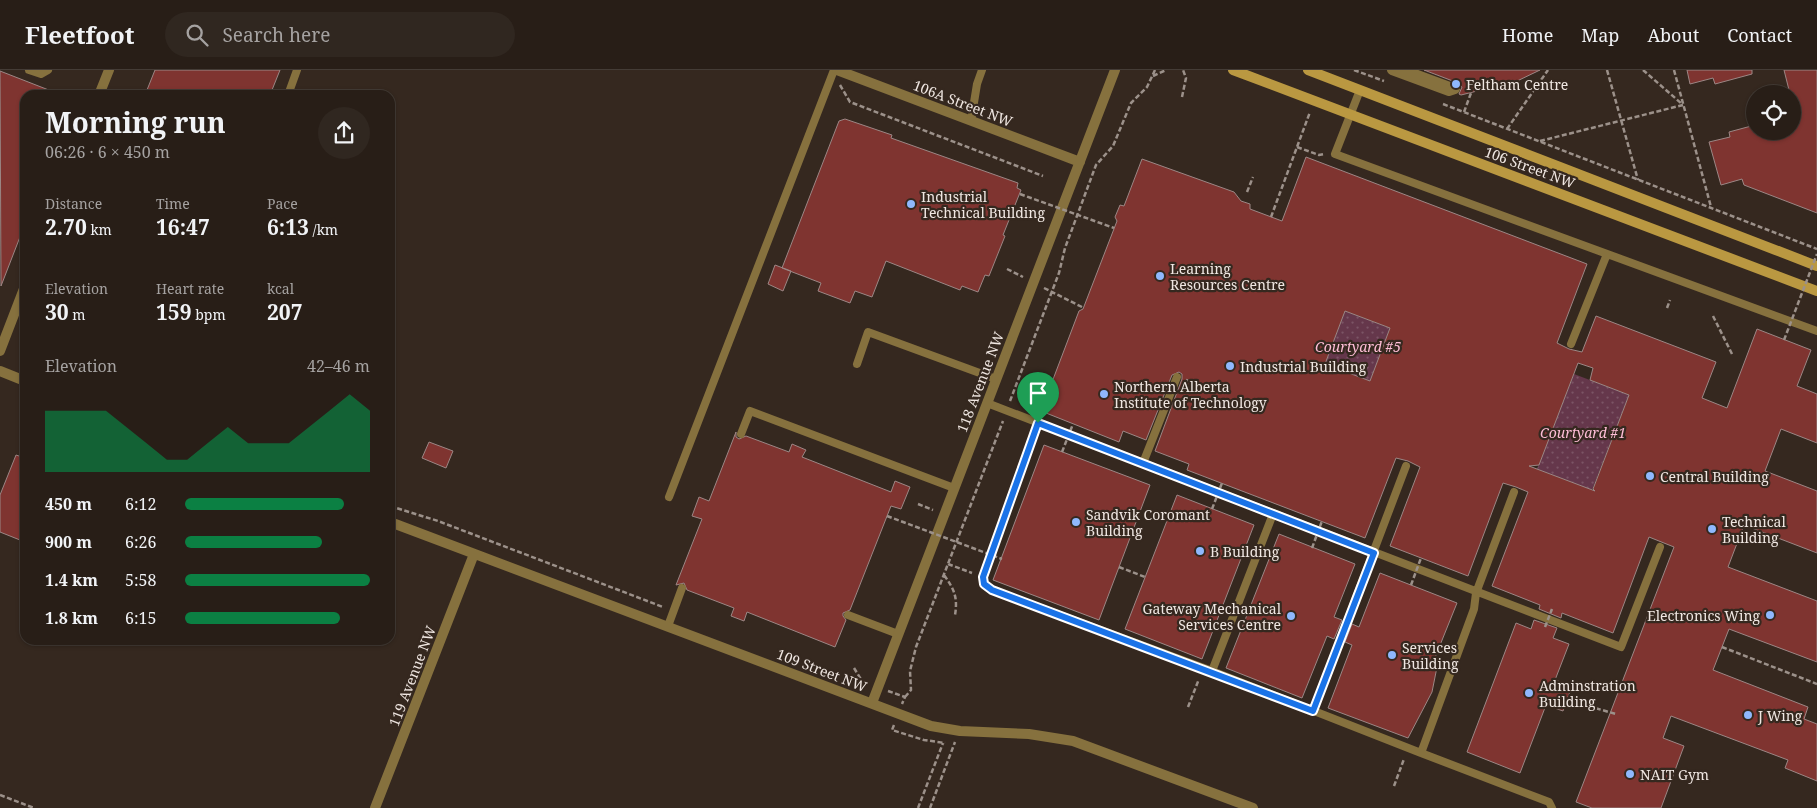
<!DOCTYPE html>
<html lang="en">
<head>
<meta charset="utf-8">
<style>
	body { margin:0; font-family:"Noto Serif",serif; background:#302720; color:#f1f3f6; height:100vh; display:flex; flex-direction:column; font-size:19px; white-space:nowrap }
	* { box-sizing:border-box; margin:0 }
	p { font-size:16px; color:#a5a2a1 }
	.icon { flex:none; width:28px; height:28px; fill:none; stroke:currentColor; stroke-width:2; stroke-linecap:round; stroke-linejoin:round }
	.map { position:relative; flex:1; overflow:hidden }
	.panel { position:absolute; left:20px; top:20px; width:375px; height:555px; display:flex; flex-direction:column; background:#281e17; border-radius:15px; box-shadow:0 1px 4px #0004,0 0 0 1px #443c36 }
	.panel>* { flex:none }
	.tools { position:absolute; left:1746px; top:15px; display:grid; gap:10px }
	.tools a { display:grid; place-items:center; width:55px; height:55px; border-radius:50%; background:#281e17; box-shadow:0 1px 4px #0004,0 0 0 1px #443c36; font-size:25px }
	.pin { position:absolute; display:grid; place-items:center; width:42px; height:42px; color:#fff; margin:-51px -21px; border-radius:50% 50% 50% 0; rotate:-45deg; box-shadow:0 0 5px #0007 }
	.pin .icon { rotate:45deg }
	.round { display:grid; place-items:center; flex:none; width:52px; height:52px; border-radius:26px; background:#302720 }
	.overview { display:flex; align-items:center; justify-content:space-between; height:85px; padding:0 25px }
	h1 { font-size:28px; font-weight:700; line-height:38px }
	.stats { display:grid; grid-template-columns:repeat(3,1fr); gap:8px; height:85px; padding:5px 25px }
	.stats div { display:grid; align-content:center }
	.stats b { font-size:21px; font-weight:700 }
	.stats small { font-size:14px; font-weight:400 }
	.stats p { font-size:14px }
	.chart { height:140px; padding:10px 25px }
	.chart p { display:flex; justify-content:space-between }
	.chart svg { width:100%; height:90px; margin-top:5px; fill:#0b8043; opacity:.7 }
	ul { padding:0 25px; list-style:none; font-size:16px }
	li { display:grid; grid-template-columns:80px 60px 1fr; align-items:center; height:38px }
	li i { height:12px; border-radius:6px; background:#0b8043 }
	header { display:flex; align-items:center; gap:30px; box-sizing:border-box; height:70px; padding:0 25px; background:#281e17; border-bottom:1px solid #443c36 }
	header strong { font-size:24px }
	nav { display:flex; gap:28px; margin-inline-start:auto; font-size:18px }
	.search { width:350px; height:45px; background:#302720; display:flex; align-items:center; gap:12px; box-sizing:border-box; padding:0 18px; border-radius:28px; color:#a5a2a1; font-size:19px }
	.map>svg:first-child { display:block }
	.park { fill:url(#park-dots) }
	.building { fill:#7f3430; stroke:#9c8785; fill-rule:evenodd }
	.lines { fill:none; stroke-linecap:round; stroke-linejoin:round }
	.path { stroke:#9c918a; stroke-width:2.5; stroke-dasharray:5 2.5; stroke-linecap:butt }
	.service { stroke:#86713e; stroke-width:8 }
	.pedestrian { stroke:#86713e; stroke-width:10 }
	.minor { stroke:#86713e; stroke-width:10 }
	.secondary { stroke:#ba9841; stroke-width:10 }
	.path-bridge { stroke:#9c918a; stroke-width:2.5; stroke-dasharray:5 2.5; stroke-linecap:butt }
	.route-casing { stroke:#fff; stroke-width:10 }
	.route { stroke:#1a73e8; stroke-width:6 }
	.poi-dot { fill:#8fb8fd; stroke:#35281f; stroke-width:2 }
	.labels { text-anchor:middle; dominant-baseline:central; stroke-width:4.5; stroke-linejoin:round; paint-order:stroke }
	.poi-label { font-size:14px; fill:#f0e7e2; stroke:#35281f; text-anchor:start }
	.street-label { font-size:14px; fill:#f0e7e2; stroke:#35281f }
	.park-label { font-size:14px; font-style:italic; fill:#febdd6; stroke:#35281f }
</style>
</head>
<body>
<header>
<strong>Fleetfoot</strong>
<div class="search"><svg class="icon" aria-label="search" viewBox="0 0 24 24"><circle cx="10" cy="10" r="6"/><path d="M15 15l6 6"/></svg>Search here</div>
<nav><a>Home</a><a>Map</a><a>About</a><a>Contact</a></nav>
</header>
<div class="map">
<svg width="1817" height="738" viewBox="0 0 1817 738">
	<defs>
		<pattern id="park-dots" width="8" height="8" patternUnits="userSpaceOnUse" patternTransform="scale(1.25)"><rect width="8" height="8" fill="#65374b"/><path d="M2 2h.1M6 6h.1" fill="none" stroke="#7b5465" stroke-width="1.8" stroke-linecap="round"/></pattern>
	</defs>
	<rect width="100%" height="100%" fill="#35281f"/>
	<!-- park -->
	<path class="park" d="M 1345,241 L 1390,258 L 1370,311 L 1325,294 Z
		M 1574,304 L 1629,325 L 1592,420 L 1537,399 Z"/>
	<!-- building -->
	<path class="building" d="M 155,0 L 280,0 L 270,25 L 145,25 Z
		M 1424,0 L 1540,0 L 1513,13 L 1483,13 L 1485,19 L 1461,25 L 1459,24 L 1462,17 L 1458,13 Z
		M 1687,0 L 1752,0 L 1752,4 L 1715,14 L 1713,8 L 1690,14 Z
		M 1784,0 L 1817,0 L 1817,143 L 1744,115 L 1742,109 L 1721,115 L 1709,72 L 1730,67 L 1729,62 L 1755,55 L 1755,61 L 1792,61 L 1792,45 L 1796,44 L 1792,24 L 1790,24 Z
		M 0,1 L 59,24 L 25,25 L 25,154 L 1,216 Z
		M 845,49 L 892,65 L 891,68 L 1018,113 L 1017,118 L 1021,120 L 1003,165 L 1005,166 L 989,206 L 985,205 L 978,222 L 962,216 L 960,220 L 886,191 L 872,227 L 855,221 L 850,233 L 818,221 L 821,213 L 782,198 L 839,51 Z
		M 1306,87 L 1587,194 L 1557,273 L 1569,279 L 1582,282 L 1596,246 L 1716,292 L 1702,328 L 1727,338 L 1757,259 L 1811,280 L 1797,316 L 1817,324 L 1817,373 L 1781,359 L 1765,401 L 1817,421 L 1817,483 L 1744,455 L 1728,497 L 1817,531 L 1817,592 L 1729,559 L 1713,600 L 1808,637 L 1804,649 L 1817,654 L 1817,711 L 1785,698 L 1788,690 L 1671,646 L 1663,668 L 1684,676 L 1661,738 L 1592,738 L 1576,732 L 1674,477 L 1649,467 L 1613,563 L 1562,543 L 1561,548 L 1539,539 L 1540,535 L 1492,516 L 1528,422 L 1516,417 L 1503,413 L 1468,506 L 1390,476 L 1420,397 L 1408,391 L 1396,388 L 1365,468 L 1187,400 L 1189,394 L 1155,381 L 1182,309 L 1182,304 L 1179,302 L 1172,305 L 1146,370 L 1123,361 L 1119,372 L 1041,341 L 1079,241 L 1083,239 L 1117,151 L 1115,147 L 1120,135 L 1124,136 L 1142,89 L 1234,122 L 1241,131 L 1250,134 L 1250,139 L 1282,151 ZM 1345,241 L 1390,258 L 1370,311 L 1325,294 ZM 1578,293 L 1593,298 L 1590,310 L 1629,325 L 1593,419 L 1595,421 L 1529,396 L 1539,395 Z
		M 775,195 L 791,201 L 783,221 L 768,214 Z
		M 736,362 L 736,367 L 739,369 L 746,366 L 789,382 L 792,374 L 806,380 L 802,387 L 891,422 L 895,411 L 910,417 L 901,439 L 891,436 L 850,540 L 843,543 L 843,546 L 846,550 L 835,577 L 747,542 L 744,551 L 731,546 L 734,538 L 687,520 L 684,513 L 676,515 L 702,449 L 692,446 L 699,427 L 709,431 Z
		M 429,372 L 453,381 L 446,398 L 422,388 Z
		M 1044,375 L 1150,415 L 1099,550 L 993,510 Z
		M 16,385 L 25,388 L 25,472 L 0,462 L 0,425 Z
		M 1177,425 L 1254,455 L 1202,589 L 1125,559 Z
		M 1279,464 L 1355,494 L 1334,547 L 1342,550 L 1334,569 L 1327,566 L 1302,628 L 1226,598 Z
		M 1380,503 L 1457,533 L 1432,595 L 1437,597 L 1432,622 L 1408,668 L 1328,638 L 1352,575 L 1345,572 L 1352,554 L 1359,557 Z
		M 1534,550 L 1557,558 L 1553,568 L 1569,574 L 1555,610 L 1572,616 L 1563,641 L 1546,635 L 1520,703 L 1467,682 L 1516,553 L 1531,559 Z"/>
	<g class="lines">
		<!-- path -->
		<path class="path" d="M 1354,0 L 1384,11
			M 1607,0 L 1638,110
			M 1643,0 L 1682,34
			M 1674,0 L 1711,137
			M 1153,6 L 1166,0
			M 840,15 L 850,32 L 1043,106
			M 1182,27 L 1186,8 L 1183,0
			M 1443,34 L 1817,179
			M 1464,42 L 1471,23
			M 1507,59 L 1548,0
			M 1540,71 L 1683,35
			M 1297,77 L 1319,85 L 1324,84
			M 1247,122 L 1253,107
			M 1271,147 L 1310,42
			M 1007,199 L 1023,207
			M 1044,218 L 1084,238
			M 1667,238 L 1670,230
			M 1713,246 L 1733,286
			M 1186,310 L 1205,317 L 1206,315
			M 1010,331 L 1059,203 L 1065,178 L 1096,95 L 1113,76 L 1131,33 L 1147,17 L 1155,0
			M 918,434 L 933,440
			M 390,436 L 438,451 L 663,537
			M 948,494 L 972,503
			M 1119,497 L 1145,507
			M 944,505 C 954,519 958,527 955,545
			M 1722,577 L 1817,614
			M 854,598 L 862,611 L 867,613
			M 888,621 L 905,627 L 902,634
			M 905,627 L 911,620 L 910,601 L 916,577 L 1003,351
			M 1567,630 L 1616,644
			M 1188,637 L 1199,609
			M 894,655 L 892,660 L 924,670 L 945,673
			M 1394,716 L 1404,689
			M 0,725 L 34,738
			M 918,738 L 943,673
			M 930,738 L 955,672"/>
		<!-- service -->
		<path class="service" d="M 29,0 L 41,4 L 48,0
			M 1360,20 L 1335,84 L 1817,261
			M 288,25 L 297,0
			M 971,51 L 977,14 L 982,0
			M 1571,274 L 1607,184
			M 857,294 L 868,262 L 996,309
			M 987,333 L 1621,577 L 1660,477
			M 1038,353 L 983,507 L 984,514 L 992,520 L 1212,601 L 1421,683 L 1474,539 L 1476,523 L 1514,422
			M 741,364 L 750,341 L 954,418
			M 1143,393 L 1177,307
			M 669,427 L 834,0
			M 848,545 L 898,564
			M 668,556 L 682,518
			M 1212,601 L 1273,444
			M 1313,641 L 1406,396
			M 1421,683 L 1549,732 L 1552,738"/>
		<!-- pedestrian -->
		<path class="pedestrian" d="M 1392,0 L 1449,21 L 1455,19 L 1404,0"/>
		<!-- minor -->
		<path class="minor" d="M 837,0 L 1080,92
			M 99,25 L 109,0
			M 0,281 L 25,216
			M 0,301 L 25,311
			M 390,452 L 931,656 L 960,661 L 1029,664 L 1073,671 L 1253,738
			M 872,633 L 1115,0
			M 375,738 L 474,484"/>
		<!-- secondary -->
		<path class="secondary" d="M 1233,0 L 1817,221
			M 1308,0 L 1817,196"/>
		<!-- path-bridge -->
		<path class="path-bridge" d="M 1020,124 L 1114,158
			M 1784,270 L 1817,184
			M 1062,382 L 1073,354
			M 1212,439 L 1222,413
			M 887,446 L 1002,489
			M 1312,478 L 1322,451
			M 1411,515 L 1421,488
			M 1545,557 L 1552,539"/>
	</g>
	<g class="lines">
		<defs>
			<path id="route" d="M 1038,353 L 1374,483 L 1313,641 L 992,520 L 984,514 L 983,507 Z"/>
		</defs>
		<!-- route casing -->
		<use href="#route" class="route-casing"/>
		<!-- route -->
		<use href="#route" class="route"/>
	</g>
	<!-- markers -->
	<g class="poi-dot">
		<circle cx="1456" cy="14" r="5"/>
		<circle cx="911" cy="134" r="5"/>
		<circle cx="1160" cy="206" r="5"/>
		<circle cx="1230" cy="296" r="5"/>
		<circle cx="1104" cy="324" r="5"/>
		<circle cx="1650" cy="406" r="5"/>
		<circle cx="1076" cy="452" r="5"/>
		<circle cx="1712" cy="459" r="5"/>
		<circle cx="1200" cy="481" r="5"/>
		<circle cx="1770" cy="545" r="5"/>
		<circle cx="1291" cy="546" r="5"/>
		<circle cx="1392" cy="585" r="5"/>
		<circle cx="1529" cy="623" r="5"/>
		<circle cx="1748" cy="645" r="5"/>
		<circle cx="1630" cy="704" r="5"/>
	</g>
	<g class="labels">
		<!-- poi labels -->
		<g class="poi-label">
			<text x="1466" y="14">Feltham Centre</text>
			<text x="921" y="126">Industrial<tspan x="921" dy="16">Technical Building</tspan></text>
			<text x="1170" y="198">Learning<tspan x="1170" dy="16">Resources Centre</tspan></text>
			<text x="1240" y="296">Industrial Building</text>
			<text x="1114" y="316">Northern Alberta<tspan x="1114" dy="16">Institute of Technology</tspan></text>
			<text x="1660" y="406">Central Building</text>
			<text x="1086" y="444">Sandvik Coromant<tspan x="1086" dy="16">Building</tspan></text>
			<text x="1722" y="451">Technical<tspan x="1722" dy="16">Building</tspan></text>
			<text x="1210" y="481">B Building</text>
			<text x="1281" y="538" text-anchor="end">Gateway Mechanical<tspan x="1281" dy="16">Services Centre</tspan></text>
			<text x="1760" y="545" text-anchor="end">Electronics Wing</text>
			<text x="1402" y="577">Services<tspan x="1402" dy="16">Building</tspan></text>
			<text x="1539" y="615">Adminstration<tspan x="1539" dy="16">Building</tspan></text>
			<text x="1758" y="645">J Wing</text>
			<text x="1640" y="704">NAIT Gym</text>
		</g>
		<!-- street labels -->
		<g class="street-label">
			<text transform="translate(963 33) rotate(21)">106A Street NW</text>
			<text transform="translate(1530 97) rotate(20)">106 Street NW</text>
			<text transform="translate(980 312) rotate(-69)">118 Avenue NW</text>
			<text transform="translate(822 600) rotate(21)">109 Street NW</text>
			<text transform="translate(412 606) rotate(-69)">119 Avenue NW</text>
		</g>
		<!-- park labels -->
		<g class="park-label">
			<text x="1358" y="276">Courtyard #5</text>
			<text x="1583" y="362">Courtyard #1</text>
		</g>
	</g>
</svg>
<div class="tools">
<a><svg class="icon" aria-label="locate" viewBox="0 0 24 24"><circle cx="12" cy="12" r="6"/><path d="M12 2v4M12 18v4M2 12h4M18 12h4"/></svg></a>
</div>
<div class="pin" style="left:1038px;top:353px;background:#1e9e55"><svg class="icon" aria-label="arrive" viewBox="0 0 24 24"><path d="M6 21V4h12l-3 4 3 4H6"/></svg></div>
<section class="panel">
<div class="overview"><div><h1>Morning run</h1><p>06:26 · 6 × 450 m</p></div><a class="round"><svg class="icon" aria-label="share" viewBox="0 0 24 24"><path d="M12 15V3M7 8l5-5 5 5M5 13v7h14v-7"/></svg></a></div>
<div class="stats">
<div><p>Distance</p><b>2.70<small> km</small></b></div>
<div><p>Time</p><b>16:47</b></div>
<div><p>Pace</p><b>6:13<small> /km</small></b></div>
</div>
<div class="stats">
<div><p>Elevation</p><b>30<small> m</small></b></div>
<div><p>Heart rate</p><b>159<small> bpm</small></b></div>
<div><p>kcal</p><b>207</b></div>
</div>
<div class="chart"><p><span>Elevation</span>42–46 m</p>
<svg viewBox="0 0 160 44" preserveAspectRatio="none"><path d="M0 44V14L10 14L20 14L30 14L40 22L50 30L60 38L70 38L80 30L90 22L100 30L110 30L120 30L130 22L140 14L150 6L160 14V44z"/></svg>
</div>
<ul>
<li><b>450 m</b>6:12<i style="width:86%"></i></li>
<li><b>900 m</b>6:26<i style="width:74%"></i></li>
<li><b>1.4 km</b>5:58<i style="width:100%"></i></li>
<li><b>1.8 km</b>6:15<i style="width:84%"></i></li>
</ul>
</section>
</div>
</body>
</html>
